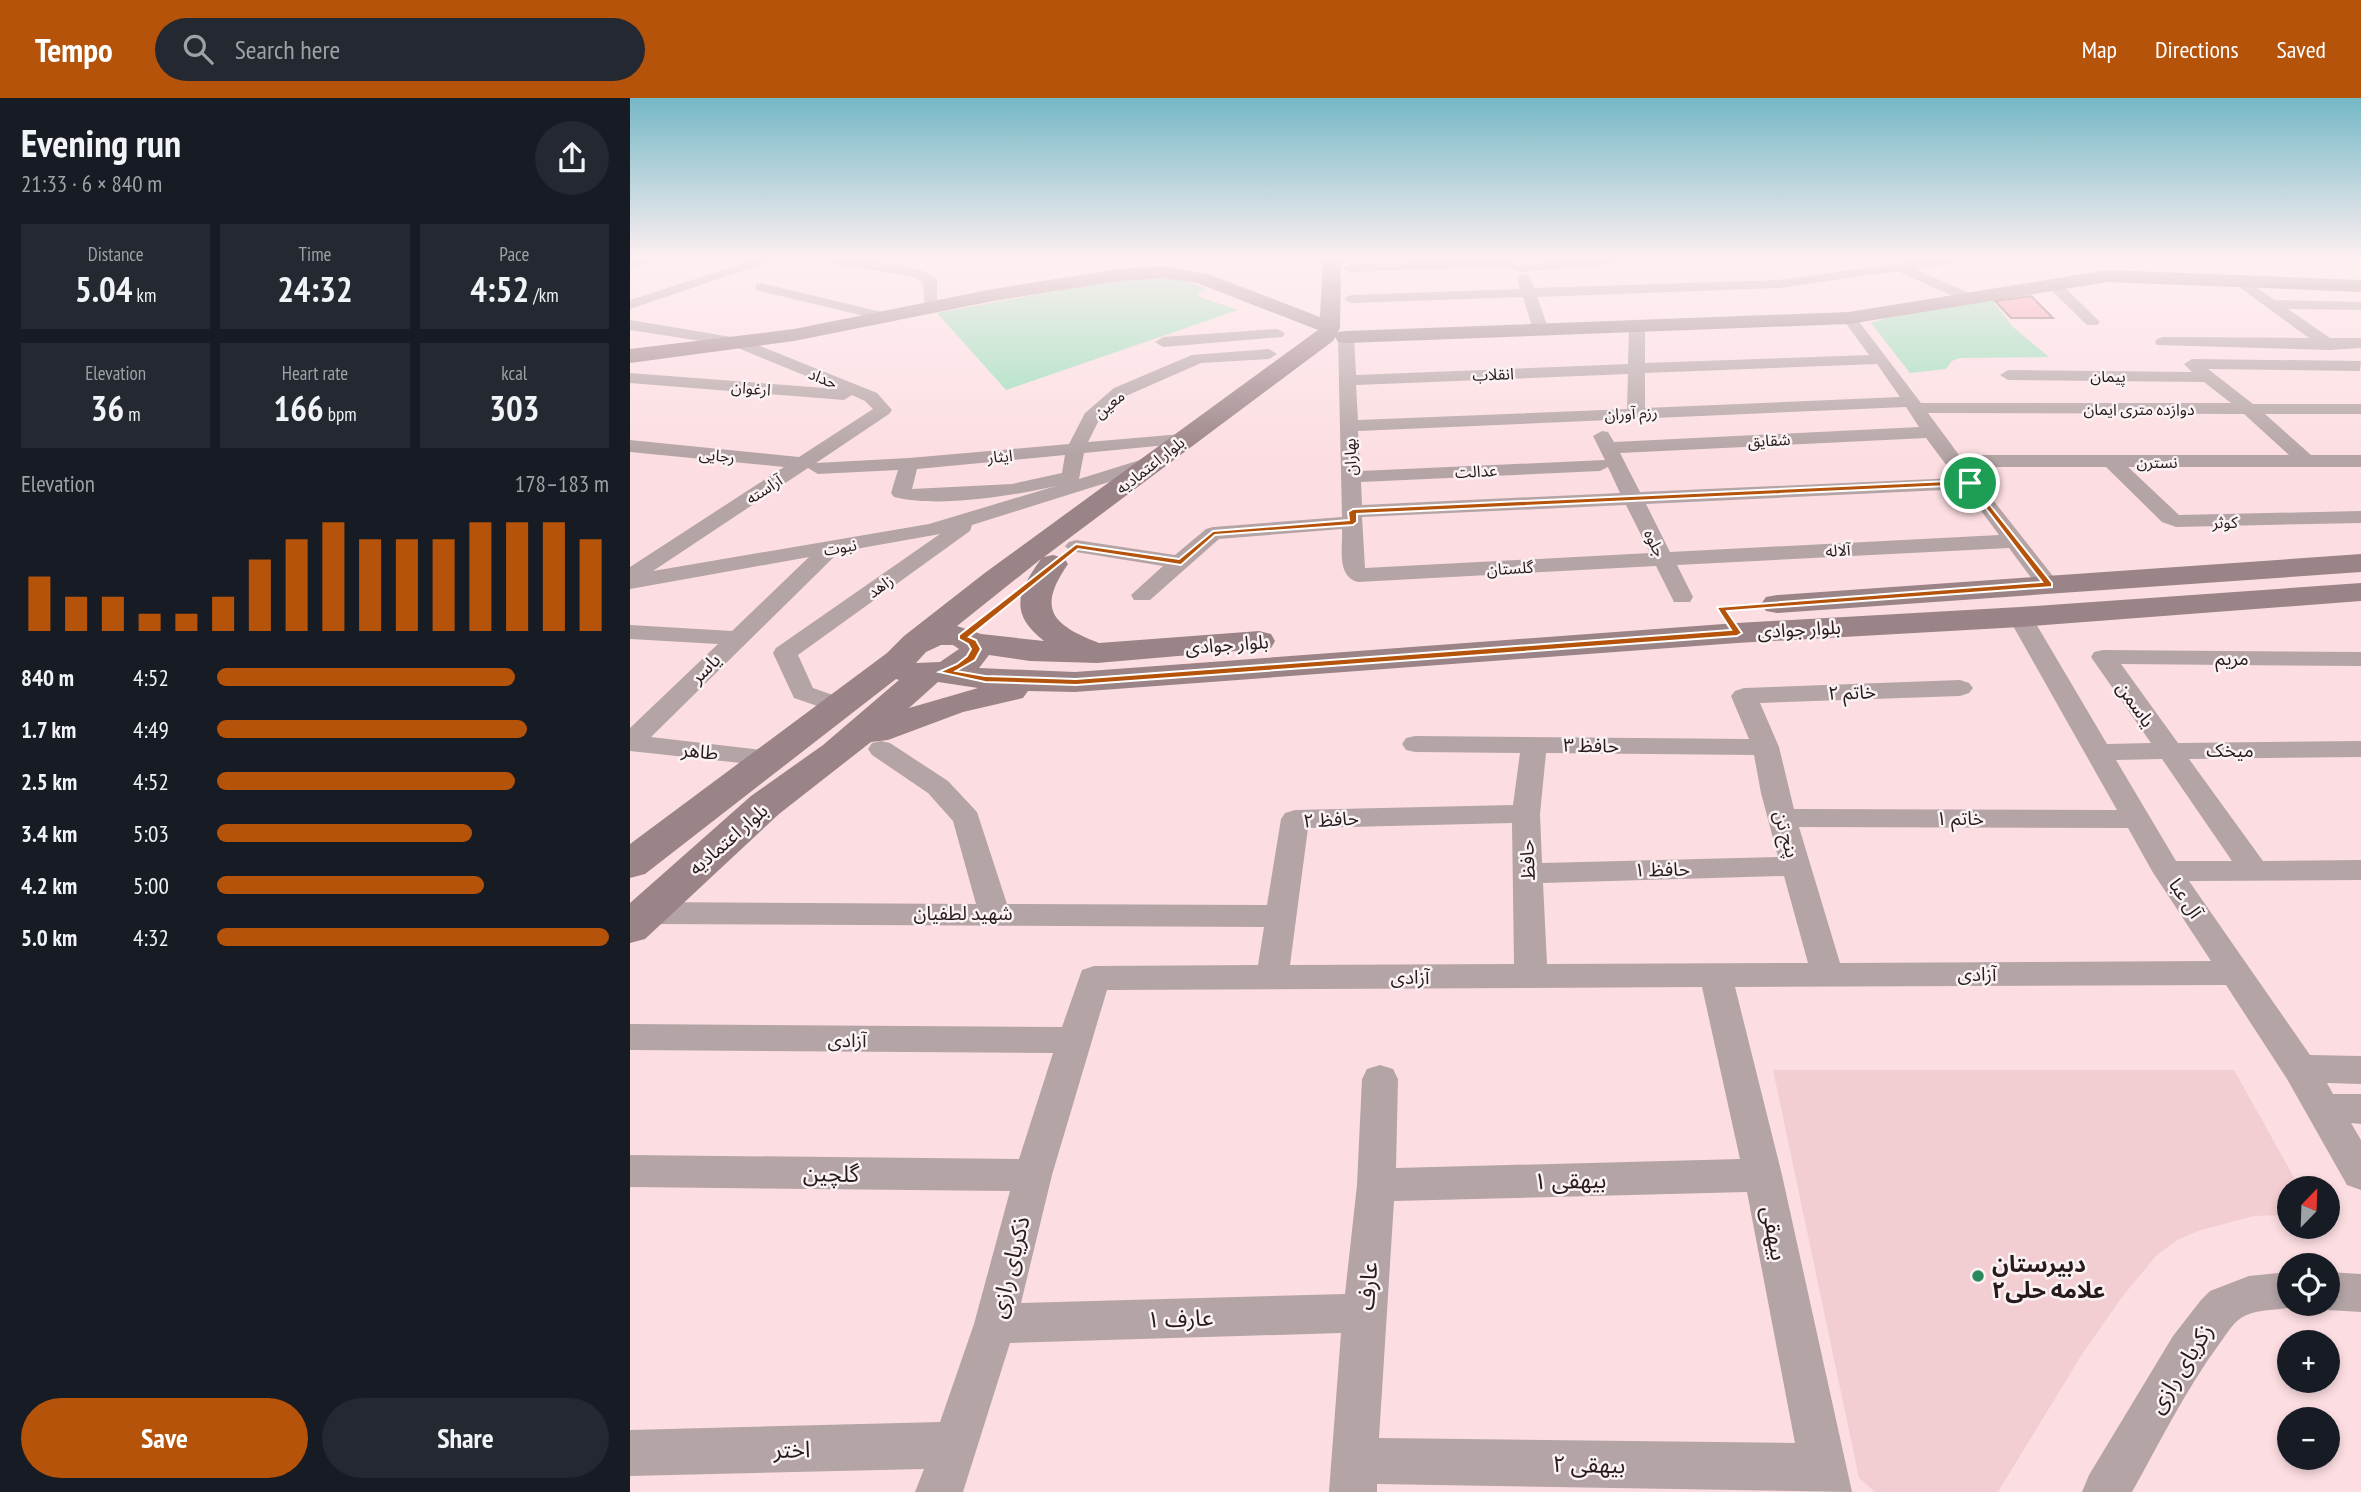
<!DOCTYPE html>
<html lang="en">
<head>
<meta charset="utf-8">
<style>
	body { margin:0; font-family:"PT Sans Narrow","Noto Sans Arabic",sans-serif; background:#242831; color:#f1f3f6; height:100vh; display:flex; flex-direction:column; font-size:26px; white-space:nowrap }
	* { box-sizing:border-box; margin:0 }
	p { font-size:23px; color:#9ea1a6 }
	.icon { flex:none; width:38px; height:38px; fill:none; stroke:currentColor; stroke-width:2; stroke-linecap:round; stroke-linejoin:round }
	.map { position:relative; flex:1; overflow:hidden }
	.side { display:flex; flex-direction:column; background:#171b24; width:630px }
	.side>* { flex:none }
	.needle { width:46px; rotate:23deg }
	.fabs { position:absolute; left:1647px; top:1078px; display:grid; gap:14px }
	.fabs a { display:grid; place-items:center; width:63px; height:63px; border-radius:50%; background:#171b24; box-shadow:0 4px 10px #0003; font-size:35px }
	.pin { position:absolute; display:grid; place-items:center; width:60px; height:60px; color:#fff; margin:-30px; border:4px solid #fff; border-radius:50%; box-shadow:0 2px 7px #0007 }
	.round { display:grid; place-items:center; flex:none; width:74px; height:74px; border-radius:37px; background:#242831 }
	.head { display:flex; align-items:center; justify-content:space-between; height:119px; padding:0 21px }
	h1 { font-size:38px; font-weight:700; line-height:52px }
	.metrics { display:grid; grid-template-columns:repeat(3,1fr); gap:10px; height:119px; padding:7px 21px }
	.metrics div { display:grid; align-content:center; border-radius:0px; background:#242831; text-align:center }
	.metrics b { font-size:35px; font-weight:700 }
	.metrics small { font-size:19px; font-weight:400 }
	.metrics p { font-size:19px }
	.chart { height:196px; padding:14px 21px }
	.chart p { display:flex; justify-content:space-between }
	.chart svg { width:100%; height:126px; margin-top:7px; stroke:#b45309; stroke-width:6 }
	.action { display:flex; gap:14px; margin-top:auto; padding:14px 21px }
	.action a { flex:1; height:80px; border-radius:42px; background:#b45309; color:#fff; font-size:28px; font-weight:700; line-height:80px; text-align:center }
	.action a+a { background:#242831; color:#f1f3f6 }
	ul { padding:0 21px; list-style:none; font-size:23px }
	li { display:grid; grid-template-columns:112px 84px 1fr; align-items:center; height:52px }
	li i { height:18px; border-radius:9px; background:#b45309 }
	header { display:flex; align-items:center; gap:42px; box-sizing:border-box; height:98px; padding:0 35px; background:#b45309; color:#fff }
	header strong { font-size:33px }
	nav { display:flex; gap:38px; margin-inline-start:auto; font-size:24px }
	.search { width:490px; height:63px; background:#242831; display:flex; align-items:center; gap:18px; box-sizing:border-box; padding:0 24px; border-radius:38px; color:#9ea1a6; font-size:26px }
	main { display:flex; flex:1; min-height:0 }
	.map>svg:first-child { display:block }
	.built { fill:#f2ced2 }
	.green { fill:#98deb9 }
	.building { fill:#f49ca9; stroke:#88676c; stroke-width:2 }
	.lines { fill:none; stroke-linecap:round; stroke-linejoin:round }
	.street { fill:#b4a4a6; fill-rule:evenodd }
	.secondary { fill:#9b8487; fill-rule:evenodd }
	.route { fill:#b45309; stroke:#fff; stroke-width:2; fill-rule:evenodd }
	.poi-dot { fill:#2a885f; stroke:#faf2f3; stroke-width:2.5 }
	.labels { text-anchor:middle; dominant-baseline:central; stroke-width:5; stroke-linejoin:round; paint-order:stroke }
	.far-street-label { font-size:16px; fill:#271a1c; stroke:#faf2f3 }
	.street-label { font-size:19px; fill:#271a1c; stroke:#faf2f3 }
	.near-street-label { font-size:23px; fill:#271a1c; stroke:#faf2f3 }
	.near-poi-label { font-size:23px; font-weight:bold; fill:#271a1c; stroke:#faf2f3; text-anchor:start }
</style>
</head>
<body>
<header>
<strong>Tempo</strong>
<div class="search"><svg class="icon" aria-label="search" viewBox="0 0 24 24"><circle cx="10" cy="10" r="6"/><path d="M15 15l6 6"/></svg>Search here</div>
<nav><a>Map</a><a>Directions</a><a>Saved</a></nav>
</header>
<main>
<section class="side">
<div class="head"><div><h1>Evening run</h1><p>21:33 · 6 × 840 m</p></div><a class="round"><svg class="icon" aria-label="share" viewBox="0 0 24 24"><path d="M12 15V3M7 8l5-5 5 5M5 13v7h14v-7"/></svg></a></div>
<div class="metrics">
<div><p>Distance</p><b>5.04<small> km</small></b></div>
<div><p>Time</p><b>24:32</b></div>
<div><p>Pace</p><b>4:52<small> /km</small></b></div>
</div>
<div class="metrics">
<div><p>Elevation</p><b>36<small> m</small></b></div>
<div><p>Heart rate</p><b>166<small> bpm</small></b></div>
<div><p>kcal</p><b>303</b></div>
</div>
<div class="chart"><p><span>Elevation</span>178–183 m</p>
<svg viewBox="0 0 160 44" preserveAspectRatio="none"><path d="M5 44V25M15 44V32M25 44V32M35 44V38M45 44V38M55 44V32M65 44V19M75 44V12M85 44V6M95 44V12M105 44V12M115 44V12M125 44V6M135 44V6M145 44V6M155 44V12"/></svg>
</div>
<ul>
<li><b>840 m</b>4:52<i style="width:76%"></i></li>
<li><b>1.7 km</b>4:49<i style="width:79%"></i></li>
<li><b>2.5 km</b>4:52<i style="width:76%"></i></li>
<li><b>3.4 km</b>5:03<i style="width:65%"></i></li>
<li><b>4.2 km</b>5:00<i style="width:68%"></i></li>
<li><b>5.0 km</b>4:32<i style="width:100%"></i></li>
</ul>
<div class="action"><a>Save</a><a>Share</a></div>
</section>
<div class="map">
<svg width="1731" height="1394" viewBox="0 0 1731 1394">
	<rect width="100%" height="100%" fill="#fcdee2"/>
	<!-- built -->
	<path class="built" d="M 1143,972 L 1604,972 L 1670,1090 L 1659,1090 L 1659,1117 L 1624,1118 L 1571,1132 L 1547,1142 L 1526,1158 L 1492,1199 L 1451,1258 L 1368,1394 L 1245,1394 L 1229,1380 Z"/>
	<!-- green -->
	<path class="green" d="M 528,180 L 551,182 L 575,190 L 567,198 L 608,212 L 376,292 L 307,215 L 480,183 Z
		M 1362,202 L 1383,229 L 1419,259 L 1330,260 L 1322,263 L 1316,271 L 1280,275 L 1241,225 L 1267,217 Z"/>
	<!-- building -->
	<path class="building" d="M 1401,198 L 1423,220 L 1381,220 L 1365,203 Z"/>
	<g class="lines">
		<!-- street -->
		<path class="street" d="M 6,162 L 26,162 L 0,172 L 0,164 Z
			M 124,162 L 144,162 L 0,211 L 0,202 Z
			M 193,162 C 221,161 287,162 307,182 L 307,210 L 305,213 L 295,213 L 293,184 L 280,178 L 200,166 Z
			M 851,162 L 877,162 L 892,166 L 939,162 L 988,162 L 981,166 L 891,174 L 873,169 L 720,174 L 713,170 L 720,166 Z
			M 1292,162 L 1325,162 L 1319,166 L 1285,171 L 1344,197 L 1346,200 L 1344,203 L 1334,203 L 1267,173 L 1149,190 L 907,199 L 919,232 L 911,237 L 903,232 L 893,199 L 721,205 L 714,201 L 721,197 L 890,191 L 887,180 L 894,176 L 899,177 L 904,190 L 1149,182 Z
			M 1610,179 L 1645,202 L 1731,204 L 1731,212 L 1658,211 L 1700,240 L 1731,240 L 1731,250 L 1699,252 L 1527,247 L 1525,244 L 1527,241 L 1533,239 L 1679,240 L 1605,186 L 1603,183 Z
			M 1423,182 L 1428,183 L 1467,221 L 1470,224 L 1467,227 L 1457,227 L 1418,189 L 1416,186 Z
			M 131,185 L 260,216 L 262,219 L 255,223 L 126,192 L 126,186 Z
			M 1219,216 L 1224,217 L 1291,305 L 1601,305 L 1574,284 L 1378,282 L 1370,277 L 1378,272 L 1562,274 L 1554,266 L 1562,261 L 1731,263 L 1730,273 L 1578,271 L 1623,306 L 1731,306 L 1731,316 L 1635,316 L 1681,357 L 1731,357 L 1731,369 L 1498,369 L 1549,417 L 1731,413 L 1731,425 L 1546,429 L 1532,424 L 1476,369 L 1337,369 L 1426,482 L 1429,487 L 1426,492 L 1410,492 L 1379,450 L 1047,467 L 1063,499 L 1060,504 L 1044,504 L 1026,468 L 728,484 C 706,478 713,449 712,431 L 589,441 L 520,502 L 504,502 L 501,497 L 533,468 L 446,454 L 439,452 L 435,448 L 439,444 L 446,442 L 545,457 L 576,431 L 583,429 L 712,419 L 708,239 L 711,236 L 716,234 L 724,239 L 726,277 L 998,266 L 999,228 L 1007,223 L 1015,228 L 1015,265 L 1239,257 L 1212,220 ZM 1247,266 L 1270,299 L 1015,310 L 1015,275 ZM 998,276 L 997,311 L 728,322 L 726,287 ZM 1276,309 L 1289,329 L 984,344 L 978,334 L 972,333 L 963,338 L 975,362 L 730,373 L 728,333 ZM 1298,315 L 1614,316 L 1659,357 L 1329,357 ZM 1296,340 L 1326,380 L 1010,394 L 990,355 ZM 978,369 L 990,395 L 732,407 L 731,384 L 970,373 ZM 1335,391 L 1369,437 L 1040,454 L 1016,406 ZM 996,407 L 1020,455 L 735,470 L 732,419 Z
			M 0,222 L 113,241 L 247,295 L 262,312 L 259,316 L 186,365 L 279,360 L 439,346 L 455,315 L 484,290 L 562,257 L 639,251 L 647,256 L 639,261 L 571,265 L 496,298 L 469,322 L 458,344 L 552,336 L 558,337 L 561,341 L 558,345 L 454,355 L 449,381 L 523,358 L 532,364 L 530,368 L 342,427 L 340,433 L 168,557 L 183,590 L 217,602 L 221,607 L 217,612 L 208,615 L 164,600 L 143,555 L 146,550 L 310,436 L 209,454 L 21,639 L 149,654 L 152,660 L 149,666 L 139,668 L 0,653 L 0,630 L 88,546 L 0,541 L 0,527 L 102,533 L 179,459 L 0,491 L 0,469 L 154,369 L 0,354 L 0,342 L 169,359 L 243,311 L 235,303 L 222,297 L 214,302 L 0,285 L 0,275 L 208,291 L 103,248 L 0,232 ZM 435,357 L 432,375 L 382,386 L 282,391 L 287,371 ZM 178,370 L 188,376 L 268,372 L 261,395 L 264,399 C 306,410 383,398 426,388 L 299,426 L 23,473 Z
			M 647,231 L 652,233 L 655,236 L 652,239 L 533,249 L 525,244 L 533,239 Z
			M 1390,512 L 1398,514 L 1402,519 L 1477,646 L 1521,645 L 1461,559 L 1464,554 L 1473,552 L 1731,554 L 1731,568 L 1491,566 L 1548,645 L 1731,643 L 1731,659 L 1559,661 L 1633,763 L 1731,762 L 1731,782 L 1559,783 L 1680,957 L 1731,958 L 1731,986 L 1697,985 L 1703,996 L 1731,996 L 1731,1026 L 1721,1025 L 1731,1042 L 1731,1092 L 1717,1087 L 1657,981 L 1596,887 L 1105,889 L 1152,1077 L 1222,1394 L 747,1386 L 747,1394 L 699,1394 L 711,1235 L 380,1245 L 333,1394 L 285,1394 L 294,1371 L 0,1378 L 0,1332 L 310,1324 L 344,1226 L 380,1093 L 0,1089 L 0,1057 L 389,1061 L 423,955 L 0,952 L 0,926 L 432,929 L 452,872 L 464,868 L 628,867 L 634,829 L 15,826 L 4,823 L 0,814 L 4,807 L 15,804 L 346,806 L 323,723 L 298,695 L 242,657 L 238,651 L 242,645 L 251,643 L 260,645 L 318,683 L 347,714 L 377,806 L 637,807 L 651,721 L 655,715 L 665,712 L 883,707 L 890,655 L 785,654 L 776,652 L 772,646 L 776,640 L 785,638 L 1119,641 L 1101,598 L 1105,593 L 1114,590 L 1330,582 L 1339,585 L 1343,590 L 1339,595 L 1330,598 L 1130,605 L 1149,649 L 1164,711 L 1487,712 L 1378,519 L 1382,514 ZM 916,655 L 1124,657 L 1131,695 L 1148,759 L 912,765 L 910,716 ZM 1532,661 L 1602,763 L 1546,763 L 1486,662 ZM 882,725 L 884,866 L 660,867 L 678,730 ZM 1169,729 L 1498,730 L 1522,773 L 1581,863 L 1210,865 ZM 1154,778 L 1178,865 L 917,866 L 913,785 ZM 1072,889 L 1110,1061 L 766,1070 L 768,981 L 763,971 L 750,967 L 737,971 L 732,981 L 727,1087 L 715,1196 L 391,1205 L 422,1077 L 477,892 ZM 1117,1094 L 1165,1345 L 749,1340 L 764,1103 Z
			M 1659,1174 L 1659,1206 L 1674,1206 C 1654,1214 1628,1209 1611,1220 C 1602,1226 1596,1237 1590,1245 C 1556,1291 1530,1344 1502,1394 L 1452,1394 L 1459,1377 L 1543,1238 L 1571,1202 L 1580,1193 L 1619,1178 Z
			M 1698,1174 L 1731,1176 L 1731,1214 L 1698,1212 L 1683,1206 L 1698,1206 Z"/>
		<!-- secondary -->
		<path class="secondary" d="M 693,162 L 711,162 L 710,230 L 703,243 L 414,459 L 423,457 L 434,460 L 438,466 C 406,512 423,527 469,545 L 629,533 L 641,536 L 645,543 L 641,550 L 467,565 L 400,563 L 359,557 L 349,570 L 445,574 L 1107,525 L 1390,509 L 1731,485 L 1731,503 L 1390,529 L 1107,545 L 445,594 L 398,593 L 393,600 L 333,614 L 258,642 L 241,644 L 149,716 L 15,841 L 0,845 L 0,805 L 121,698 L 193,647 L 269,582 L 266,581 L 15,776 L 0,780 L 0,746 L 257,555 L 274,538 L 356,474 L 688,232 L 567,185 L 532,180 L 489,183 L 363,203 L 164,243 L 0,265 L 0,251 L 164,231 L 363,191 L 489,171 L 532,168 L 578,176 L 690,219 ZM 411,461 C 388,493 378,515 414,543 L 351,536 L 327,528 ZM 311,547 L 323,547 L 329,551 L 310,564 L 286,565 L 296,554 ZM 308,584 L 348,590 L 279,610 Z
			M 1478,172 L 1731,182 L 1731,194 L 1478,184 L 1219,226 L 716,245 L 708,244 L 705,239 L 708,234 L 716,233 L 1219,214 Z
			M 1731,456 L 1731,474 L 1147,515 L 1136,513 L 1131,506 L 1136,499 L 1147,497 Z"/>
	</g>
	<!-- sky -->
	<linearGradient id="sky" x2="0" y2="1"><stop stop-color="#75b8c6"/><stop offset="0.45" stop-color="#fef0f2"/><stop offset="1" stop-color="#fef0f2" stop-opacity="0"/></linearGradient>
	<rect width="1731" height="357" fill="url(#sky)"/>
	<!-- route -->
	<path class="route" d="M 1340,382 L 1422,485 L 1422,489 L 1097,513 L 1112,535 L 1107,538 L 446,587 L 355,584 L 309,574 L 327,566 L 337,558 L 341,551 L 338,546 L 329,541 L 329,537 L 446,446 L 549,461 L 583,433 L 719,422 L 718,414 L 723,411 ZM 1338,387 L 1412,484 L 1088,509 L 1087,510 L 1101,532 L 446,581 L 355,578 L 326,573 L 345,562 L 351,551 L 346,542 L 339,539 L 448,451 L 551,467 L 585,437 L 723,427 L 727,424 L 727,416 Z"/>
	<!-- markers -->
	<circle class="poi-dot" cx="1348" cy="1178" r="7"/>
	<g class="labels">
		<!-- far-street labels -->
		<g class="far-street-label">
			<text transform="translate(863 276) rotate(-2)">انقلاب</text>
			<text x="1478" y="278">پیمان</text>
			<text transform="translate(193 280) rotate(22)">حداد</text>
			<text transform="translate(121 290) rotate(5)">ارغوان</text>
			<text transform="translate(479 306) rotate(-39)">معین</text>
			<text x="1509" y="311">دوازده متری ایمان</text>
			<text transform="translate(1001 315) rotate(-3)">رزم آوران</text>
			<text transform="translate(1139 342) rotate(-3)">شقایق</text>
			<text transform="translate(87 357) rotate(6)">رجایی</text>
			<text transform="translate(370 358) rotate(-5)">ایثار</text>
			<text transform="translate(720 359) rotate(-92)">بهاران</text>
			<text x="1527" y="364">نسترن</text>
			<text transform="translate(520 367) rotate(-38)">بلوار اعتمادیه</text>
			<text transform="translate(846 373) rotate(-3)">عدالت</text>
			<text transform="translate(134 391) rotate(-33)">آراسته</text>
			<text transform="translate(1595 424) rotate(-1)">کوثر</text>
			<text transform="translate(1025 445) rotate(64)">جلوه</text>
			<text transform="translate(210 449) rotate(-10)">نبوت</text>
			<text transform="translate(1208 452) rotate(-3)">آلاله</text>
			<text transform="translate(880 470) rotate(-3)">گلستان</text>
			<text transform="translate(250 488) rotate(-35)">زاهد</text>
		</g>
		<!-- street labels -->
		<g class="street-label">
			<text transform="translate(1169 531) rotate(-3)">بلوار جوادی</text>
			<text transform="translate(597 546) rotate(-4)">بلوار جوادی</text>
			<text x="1602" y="560">مریم</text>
			<text transform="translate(75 570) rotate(-45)">یاسر</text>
			<text transform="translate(1222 594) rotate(-2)">خاتم ۲</text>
			<text transform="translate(1506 606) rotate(55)">یاسمن</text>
			<text transform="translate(961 647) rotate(1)">حافظ ۳</text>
			<text x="1600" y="652">میخک</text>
			<text transform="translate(70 653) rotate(6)">طاهر</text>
			<text x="1330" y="720">خاتم ۱</text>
			<text transform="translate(701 721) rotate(-3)">حافظ ۲</text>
			<text transform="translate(1157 736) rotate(74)">پنج تن</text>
			<text transform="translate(98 741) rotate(-41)">بلوار اعتمادیه</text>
			<text transform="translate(897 762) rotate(-92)">حافظ</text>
			<text transform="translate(1032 771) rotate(-1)">حافظ ۱</text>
			<text transform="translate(1556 800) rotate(56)">آل عبا</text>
			<text x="333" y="815">شهید لطفیان</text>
			<text x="1347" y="876">آزادی</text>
			<text x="780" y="879">آزادی</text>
			<text transform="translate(217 942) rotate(1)">آزادی</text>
		</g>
		<!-- near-street labels -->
		<g class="near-street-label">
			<text transform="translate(201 1075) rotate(1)">گلچین</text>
			<text transform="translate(940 1082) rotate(-1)">بیهقی ۱</text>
			<text transform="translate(1145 1135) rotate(79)">بیهقی</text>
			<text transform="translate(379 1169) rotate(-76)">ذکریای رازی</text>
			<text transform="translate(737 1188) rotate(-85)">عارف</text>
			<text transform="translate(550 1220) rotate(-2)">عارف ۱</text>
			<text transform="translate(1550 1270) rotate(-58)">زکریای رازی</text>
			<text transform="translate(162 1351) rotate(-1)">اختر</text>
			<text transform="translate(959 1366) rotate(1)">بیهقی ۲</text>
		</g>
		<!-- near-poi labels -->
		<g class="near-poi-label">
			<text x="1362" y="1165">دبیرستان<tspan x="1362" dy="26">علامه حلی۲</tspan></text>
		</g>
	</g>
</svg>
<div class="fabs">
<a><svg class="needle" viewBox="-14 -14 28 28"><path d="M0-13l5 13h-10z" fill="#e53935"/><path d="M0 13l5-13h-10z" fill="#9ea1a6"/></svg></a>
<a><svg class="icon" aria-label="locate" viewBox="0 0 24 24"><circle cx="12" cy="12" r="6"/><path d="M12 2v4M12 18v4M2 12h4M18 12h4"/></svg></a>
<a>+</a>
<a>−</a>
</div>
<div class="pin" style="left:1340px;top:385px;background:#1e9e55"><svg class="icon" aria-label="arrive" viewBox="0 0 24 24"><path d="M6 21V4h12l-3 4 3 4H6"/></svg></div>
</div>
</main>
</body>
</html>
